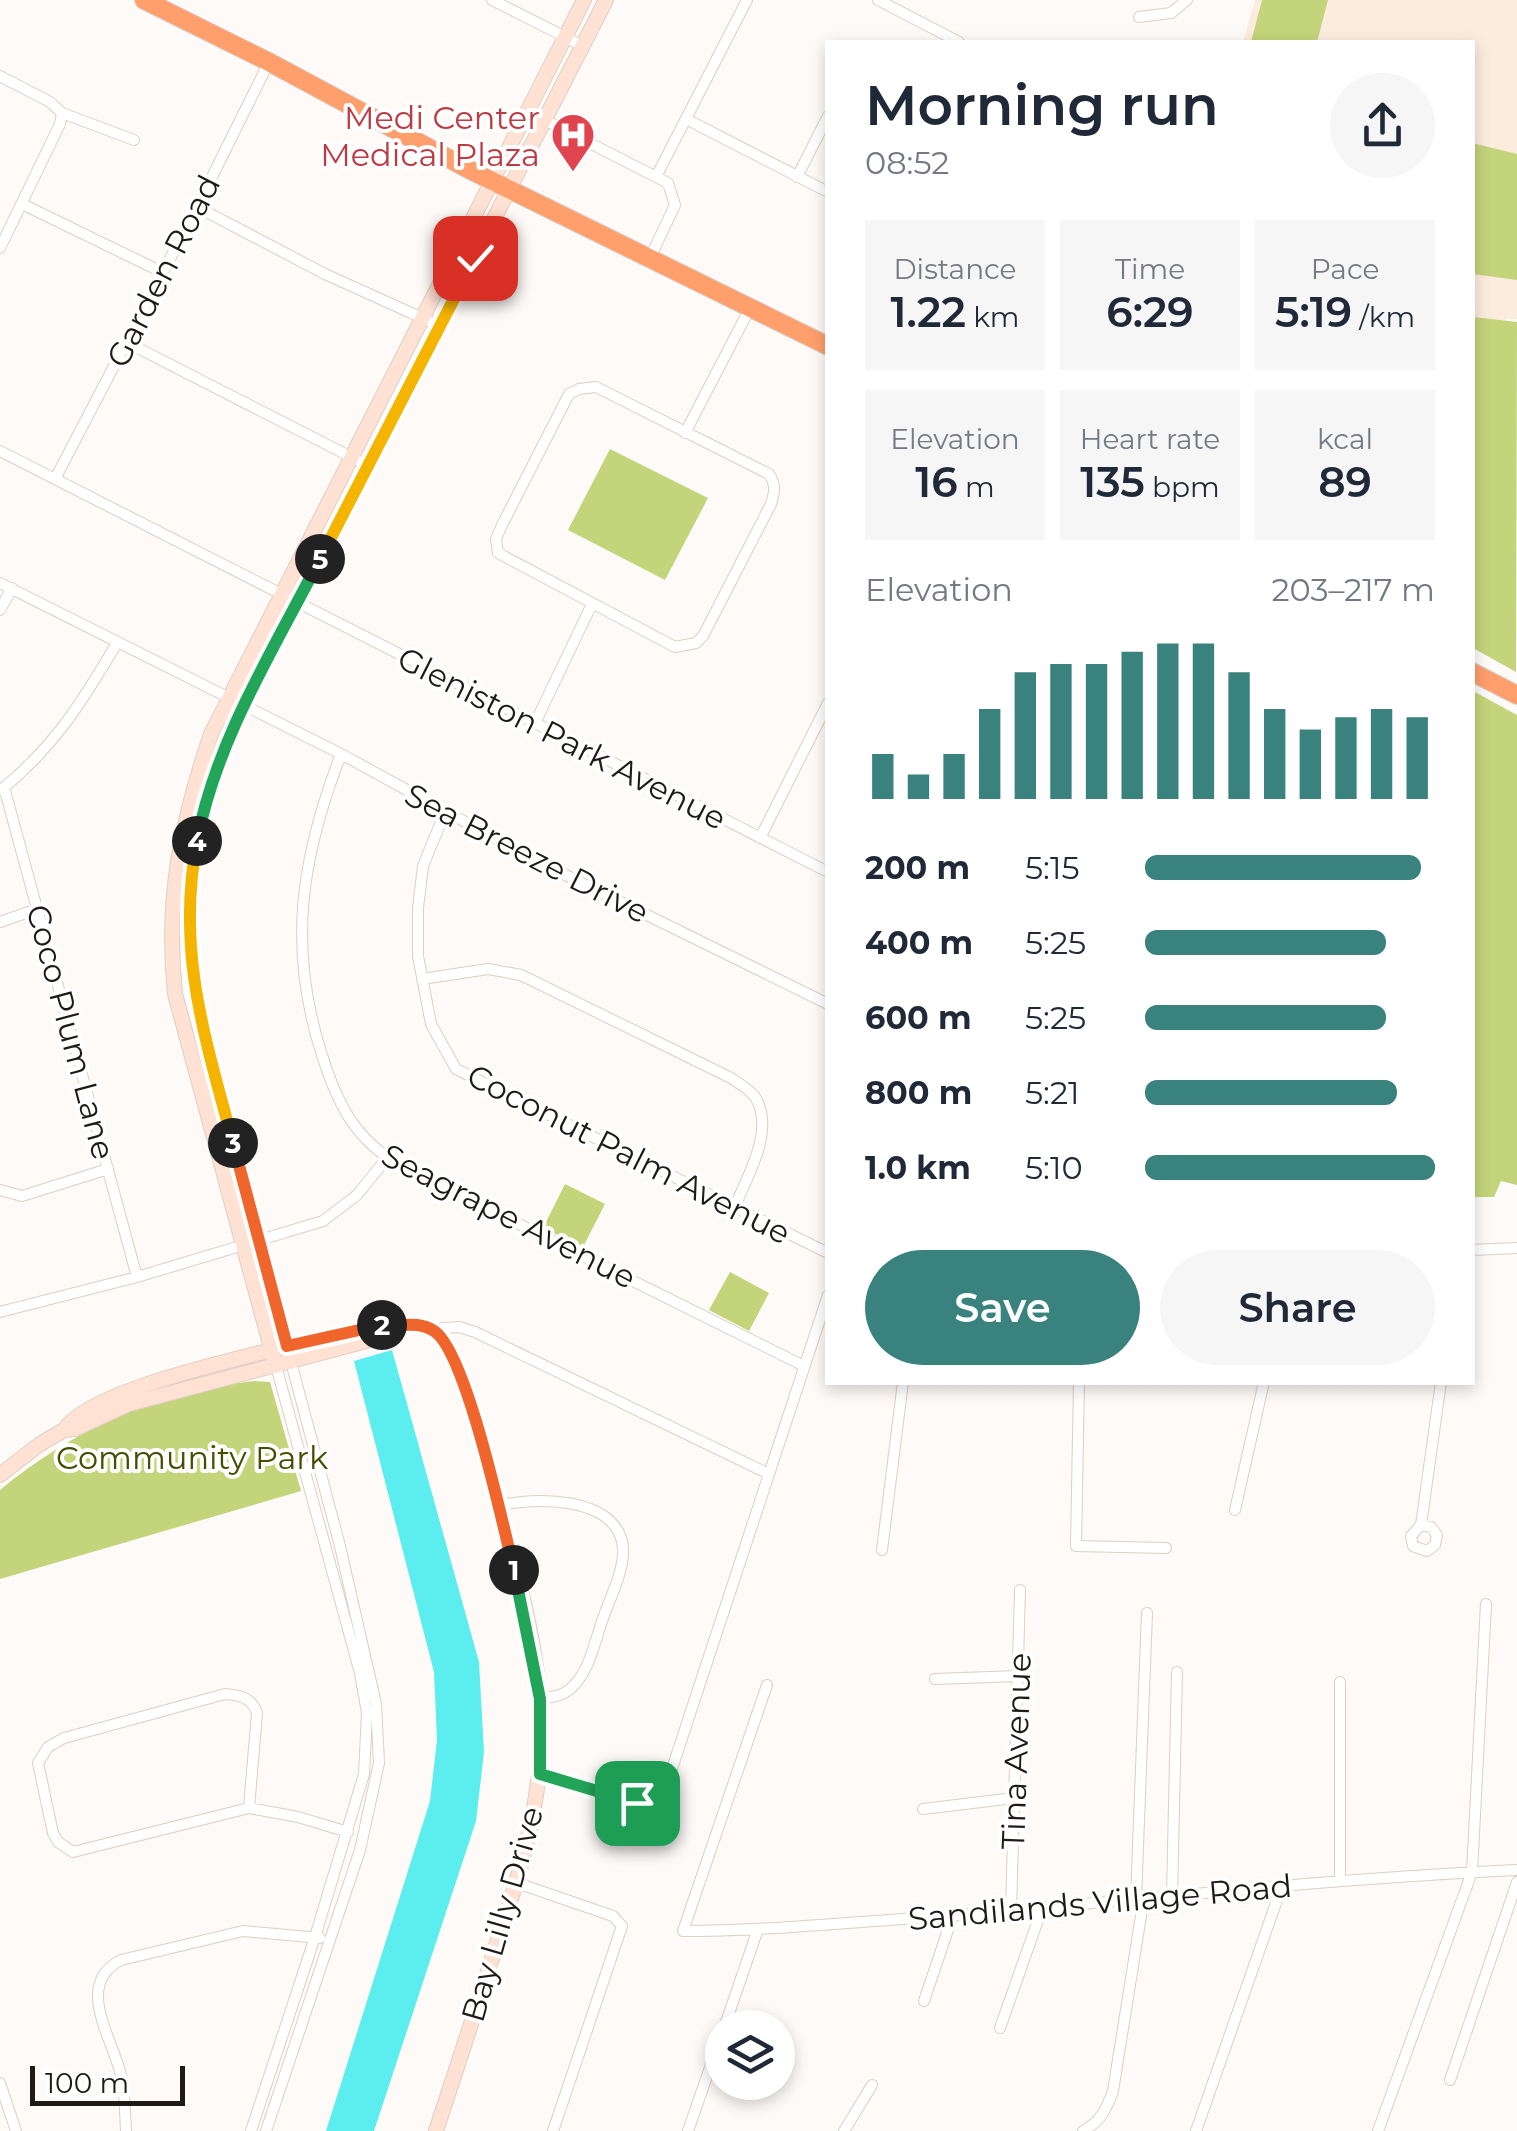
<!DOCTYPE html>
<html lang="en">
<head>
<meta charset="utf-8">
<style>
	body { margin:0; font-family:Montserrat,sans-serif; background:#f6f6f7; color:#1f2937; height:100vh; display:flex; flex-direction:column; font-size:38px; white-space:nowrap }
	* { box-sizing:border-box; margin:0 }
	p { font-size:32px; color:#747a83 }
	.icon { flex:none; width:55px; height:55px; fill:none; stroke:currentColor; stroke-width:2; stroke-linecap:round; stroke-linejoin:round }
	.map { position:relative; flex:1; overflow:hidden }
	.details { position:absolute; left:825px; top:40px; width:650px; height:1345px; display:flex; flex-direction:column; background:#fff; border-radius:0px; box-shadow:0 5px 15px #0003 }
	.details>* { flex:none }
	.buttons { position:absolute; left:705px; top:2010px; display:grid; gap:20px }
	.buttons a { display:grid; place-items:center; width:90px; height:90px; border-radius:50%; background:#fff; box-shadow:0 5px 15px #0003; font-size:50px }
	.scale { position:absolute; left:30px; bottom:25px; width:155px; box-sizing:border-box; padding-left:10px; border:5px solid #1f1a16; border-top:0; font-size:28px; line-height:35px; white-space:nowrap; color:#1f1a16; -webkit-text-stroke:8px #fff; paint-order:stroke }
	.pin { position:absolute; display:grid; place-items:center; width:85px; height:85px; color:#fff; margin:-42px; border-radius:20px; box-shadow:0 5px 15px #0006 }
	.km { position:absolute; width:50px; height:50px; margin:-25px; border-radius:50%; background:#222; color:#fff; font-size:28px; line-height:50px; text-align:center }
	.round { display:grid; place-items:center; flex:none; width:105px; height:105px; border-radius:52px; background:#f6f6f7 }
	.overview { display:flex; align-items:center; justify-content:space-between; height:170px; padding:0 40px }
	h1 { font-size:55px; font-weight:600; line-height:75px }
	.figures { display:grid; grid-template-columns:repeat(3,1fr); gap:15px; height:170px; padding:10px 40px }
	.figures div { display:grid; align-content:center; border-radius:0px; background:#f6f6f7; text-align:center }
	.figures b { font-size:42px; font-weight:600 }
	.figures small { font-size:28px; font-weight:400 }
	.figures p { font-size:28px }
	.chart { height:280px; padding:20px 40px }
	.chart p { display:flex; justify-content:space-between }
	.chart svg { width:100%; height:180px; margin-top:10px; stroke:#3a827e; stroke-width:6 }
	.cta { display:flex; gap:20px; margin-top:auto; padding:20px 40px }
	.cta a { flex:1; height:115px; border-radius:60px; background:#3a827e; color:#fff; font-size:40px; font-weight:600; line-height:115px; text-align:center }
	.cta a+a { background:#f6f6f7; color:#1f2937 }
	ul { padding:0 40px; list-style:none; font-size:32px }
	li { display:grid; grid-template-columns:160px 120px 1fr; align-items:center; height:75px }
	li i { height:25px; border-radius:12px; background:#3a827e }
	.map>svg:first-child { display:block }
	.built { fill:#fcecde }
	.green { fill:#c4d47a }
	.water { fill:#5cedef }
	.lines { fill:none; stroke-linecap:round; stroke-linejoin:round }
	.street-casing { stroke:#ddcfc3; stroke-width:12 }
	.secondary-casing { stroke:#ddcfc3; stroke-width:16 }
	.highway-casing { stroke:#d7d6d5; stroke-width:20 }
	.street { stroke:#fff; stroke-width:10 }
	.secondary { stroke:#ffe2d3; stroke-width:14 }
	.highway { stroke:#ff9f6c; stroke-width:18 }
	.split-1-casing { stroke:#fff; stroke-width:20 }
	.split-2-casing { stroke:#fff; stroke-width:20 }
	.split-3-casing { stroke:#fff; stroke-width:20 }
	.split-4-casing { stroke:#fff; stroke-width:20 }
	.split-5-casing { stroke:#fff; stroke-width:20 }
	.split-6-casing { stroke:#fff; stroke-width:20 }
	.split-1 { stroke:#22a559; stroke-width:12 }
	.split-2 { stroke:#f0652b; stroke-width:12 }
	.split-3 { stroke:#f0652b; stroke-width:12 }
	.split-4 { stroke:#f5b400; stroke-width:12 }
	.split-5 { stroke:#22a559; stroke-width:12 }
	.split-6 { stroke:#f5b400; stroke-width:12 }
	.labels { text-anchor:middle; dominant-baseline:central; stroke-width:8; stroke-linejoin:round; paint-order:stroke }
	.health-label { font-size:32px; fill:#be3a42; stroke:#fff; text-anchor:end }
	.street-label { font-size:32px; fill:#1f1a16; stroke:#fff }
	.park-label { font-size:32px; fill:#454e02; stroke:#fff }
</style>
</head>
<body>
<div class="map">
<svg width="1517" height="2131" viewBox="0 0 1517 2131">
	<rect width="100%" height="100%" fill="#fdfaf8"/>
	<!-- built -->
	<path class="built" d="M 1255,0 L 1517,0 L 1517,319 L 1507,319 L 1473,392 L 1472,42 L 1243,42 Z"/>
	<!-- green -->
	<path class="green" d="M 1262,0 L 1328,0 L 1317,42 L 1251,42 Z
		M 1472,143 L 1517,154 L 1517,280 L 1473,274 Z
		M 1473,317 L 1517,322 L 1516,672 L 1473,648 Z
		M 610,449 L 708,498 L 665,580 L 568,530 Z
		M 1473,691 L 1517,715 L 1517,1185 L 1501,1181 L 1494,1197 L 1472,1197 Z
		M 565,1184 L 605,1204 L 583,1247 L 543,1228 Z
		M 730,1272 L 769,1293 L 749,1331 L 709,1310 Z
		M 254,1381 L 270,1382 L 301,1491 L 0,1579 L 0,1490 C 74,1429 158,1391 254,1381 Z"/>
	<!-- water -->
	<path class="water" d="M 392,1350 L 479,1662 L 484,1752 L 476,1821 L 374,2131 L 326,2131 L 430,1801 L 437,1740 L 434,1672 L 354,1361 Z"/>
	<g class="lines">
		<defs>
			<path id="street" d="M 492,0 L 583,46
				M 878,0 L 959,42
				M 1139,17 L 1171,13 L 1187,0
				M 0,76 L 50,102 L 62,113 L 60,124 L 0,248
				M 527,111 L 668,183 L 675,205 L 650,258
				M 62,113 L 134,140
				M 686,119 L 828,192
				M 657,175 L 747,0
				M 797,177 L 828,116
				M 22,204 L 162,272
				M 197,207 L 325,274 L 440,326
				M 126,342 L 357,460
				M 596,387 L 769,474 C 776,485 775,491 771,504 L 703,636 L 696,643 L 675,647 L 498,553 L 496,539 L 502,525 L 569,394 L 579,389 Z
				M 685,433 L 750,308
				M 0,451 L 828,872
				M 55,479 L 197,207 L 269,62
				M 0,583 L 341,754 L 533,859 L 828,1004
				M 0,610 L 12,588
				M 535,723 L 592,604
				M 341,754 C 301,858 287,947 322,1055 C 337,1103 355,1140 400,1165 L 802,1365
				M 4,787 L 137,1277
				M 1,790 C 55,746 82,702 117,643
				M 445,812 L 423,866 L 418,908 L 418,956 L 431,1024 L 456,1069 L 828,1253
				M 760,838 L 828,703
				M 0,922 L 37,909
				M 422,979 L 488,969 L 521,975 L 731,1078 C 741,1085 755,1092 759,1105 C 771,1136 747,1178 735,1206
				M 0,1190 L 22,1196 L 108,1169
				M 1472,1250 L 1517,1248
				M 0,1312 L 137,1277 L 323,1221 L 357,1195 L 387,1158
				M 431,1329 L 459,1327 L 475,1332 L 767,1473
				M 1079,1382 L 1076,1546 L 1166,1548
				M 497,1506 C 533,1497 617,1495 623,1547 C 625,1570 609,1600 602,1621 C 594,1644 589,1674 569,1690 C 560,1697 550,1697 539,1699
				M 1235,1510 L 1264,1382
				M 1421,1525 L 1431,1527 L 1437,1535 L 1435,1545 L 1427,1551 L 1413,1546 L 1411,1536 L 1421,1525 L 1441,1382
				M 882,1550 L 903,1382
				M 935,1679 L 1020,1676
				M 767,1685 L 683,1931 C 762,1931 840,1923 918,1918 C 1118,1903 1317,1879 1517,1870
				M 539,1774 L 641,1804 L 663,1796 L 828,1295
				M 249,1808 L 257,1713 C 252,1698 240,1695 225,1694 L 64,1738 L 48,1747 L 38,1763 L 53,1833 L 58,1842 L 73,1852 L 249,1808 L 298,1817 L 348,1832
				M 923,1809 L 1014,1798
				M 1340,1880 L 1340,1682
				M 517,1883 L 613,1916 L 622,1926 L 553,2131
				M 1172,1895 L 1177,1672
				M 1136,1898 L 1147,1613
				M 1011,1911 L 1020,1590
				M 924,2001 L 953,1915
				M 724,2028 L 758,1929
				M 1000,2028 L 1038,1920 L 1037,1908
				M 1450,2080 L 1517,1882
				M 0,2083 L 16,2131
				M 126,2131 C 125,2112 125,2093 121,2075 C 112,2037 74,1984 121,1960 L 243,1931 L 320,1938
				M 251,2131 L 315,1937 L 364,1774 L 367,1713 L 360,1673 L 276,1366
				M 266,2131 L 360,1850 L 379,1763 L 376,1704 L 340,1546 L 291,1362
				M 688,2131 L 722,2033
				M 844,2131 L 872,2085
				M 1083,2131 C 1101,2121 1106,2110 1113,2091 L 1144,1897
				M 1196,2131 L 1282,1886
				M 1378,2131 L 1472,1872 L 1486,1604"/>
			<path id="secondary" d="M 291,1362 C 270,1281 248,1200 227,1119 C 209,1050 186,983 189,911 C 191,838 215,773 244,707 L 606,0
				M 276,1366 L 175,994 C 165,898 181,824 211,734 L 584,0
				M 64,1430 C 89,1391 233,1360 280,1348 C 315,1339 397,1314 428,1328 C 461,1343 473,1416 482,1449 C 507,1542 542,1640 541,1737 C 540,1814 516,1886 492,1958 C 474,2016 455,2073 436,2131
				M 0,1475 L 40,1444 L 64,1430 L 75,1429 L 129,1404 L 381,1337 L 395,1326"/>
			<path id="highway" d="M 144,0 L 269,62 L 472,171 L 828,346
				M 1472,672 L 1517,695"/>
		</defs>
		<!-- street casing -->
		<use href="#street" class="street-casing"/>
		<!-- secondary casing -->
		<use href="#secondary" class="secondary-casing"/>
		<!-- highway casing -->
		<use href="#highway" class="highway-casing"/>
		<!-- street -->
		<use href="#street" class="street"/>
		<!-- secondary -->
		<use href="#secondary" class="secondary"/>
		<!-- highway -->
		<use href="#highway" class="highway"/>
	</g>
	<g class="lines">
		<defs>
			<path id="split-1" d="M 514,1570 L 540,1699 L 540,1774 L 637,1803"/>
			<path id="split-2" d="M 382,1325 C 401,1327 417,1320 434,1331 C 466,1351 503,1526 514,1570"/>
			<path id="split-3" d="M 233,1143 L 287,1346 L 382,1325"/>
			<path id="split-4" d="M 197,841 C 176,952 205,1037 233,1143"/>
			<path id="split-5" d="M 197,841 C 216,740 274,649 320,559"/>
			<path id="split-6" d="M 320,559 L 475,258"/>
		</defs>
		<!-- split-1 casing -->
		<use href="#split-1" class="split-1-casing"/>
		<!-- split-2 casing -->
		<use href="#split-2" class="split-2-casing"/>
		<!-- split-3 casing -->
		<use href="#split-3" class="split-3-casing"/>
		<!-- split-4 casing -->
		<use href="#split-4" class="split-4-casing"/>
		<!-- split-5 casing -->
		<use href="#split-5" class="split-5-casing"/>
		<!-- split-6 casing -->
		<use href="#split-6" class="split-6-casing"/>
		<!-- split-1 -->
		<use href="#split-1" class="split-1"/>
		<!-- split-2 -->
		<use href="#split-2" class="split-2"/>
		<!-- split-3 -->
		<use href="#split-3" class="split-3"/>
		<!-- split-4 -->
		<use href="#split-4" class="split-4"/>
		<!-- split-5 -->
		<use href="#split-5" class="split-5"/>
		<!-- split-6 -->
		<use href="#split-6" class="split-6"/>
	</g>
	<!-- icons -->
	<defs>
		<symbol id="hospital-pin" viewBox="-11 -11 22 30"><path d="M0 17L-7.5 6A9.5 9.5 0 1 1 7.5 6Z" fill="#e0444e" stroke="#fff"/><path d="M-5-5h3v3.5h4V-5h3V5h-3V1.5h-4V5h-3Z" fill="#fff"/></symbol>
	</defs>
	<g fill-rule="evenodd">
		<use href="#hospital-pin" x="548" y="110" width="50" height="68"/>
	</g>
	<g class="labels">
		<!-- health labels -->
		<g class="health-label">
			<text x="540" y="117">Medi Center<tspan x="540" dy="37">Medical Plaza</tspan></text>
		</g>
		<!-- street labels -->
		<g class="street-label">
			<text transform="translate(163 271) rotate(-63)">Garden Road</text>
			<text transform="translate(562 738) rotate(27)">Gleniston Park Avenue</text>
			<text transform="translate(527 853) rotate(27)">Sea Breeze Drive</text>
			<text transform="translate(71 1032) rotate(75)">Coco Plum Lane</text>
			<text transform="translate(629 1154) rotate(27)">Coconut Palm Avenue</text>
			<text transform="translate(509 1216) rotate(27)">Seagrape Avenue</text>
			<text transform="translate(1016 1751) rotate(-88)">Tina Avenue</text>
			<text transform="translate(1100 1902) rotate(-5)">Sandilands Village Road</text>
			<text transform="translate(502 1914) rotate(-74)">Bay Lilly Drive</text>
		</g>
		<!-- park labels -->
		<g class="park-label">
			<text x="192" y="1457">Community Park</text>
		</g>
	</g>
</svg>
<div class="buttons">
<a><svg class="icon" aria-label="layers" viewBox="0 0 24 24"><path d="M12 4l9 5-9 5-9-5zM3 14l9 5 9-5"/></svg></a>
</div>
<div class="scale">100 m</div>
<div class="pin" style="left:637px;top:1803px;background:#1e9e55"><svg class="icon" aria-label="arrive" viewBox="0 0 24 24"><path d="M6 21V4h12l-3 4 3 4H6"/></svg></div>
<div class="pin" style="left:475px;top:258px;background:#d93025"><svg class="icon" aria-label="check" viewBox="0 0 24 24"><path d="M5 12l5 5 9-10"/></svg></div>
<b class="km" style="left:514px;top:1570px">1</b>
<b class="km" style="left:382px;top:1325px">2</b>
<b class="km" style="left:233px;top:1143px">3</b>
<b class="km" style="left:197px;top:841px">4</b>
<b class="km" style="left:320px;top:559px">5</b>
<section class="details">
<div class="overview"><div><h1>Morning run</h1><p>08:52</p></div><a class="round"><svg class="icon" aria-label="share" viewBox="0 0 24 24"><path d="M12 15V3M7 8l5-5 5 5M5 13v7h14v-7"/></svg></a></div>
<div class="figures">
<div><p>Distance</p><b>1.22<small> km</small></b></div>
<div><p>Time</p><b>6:29</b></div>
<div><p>Pace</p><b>5:19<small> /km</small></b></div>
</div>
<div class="figures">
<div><p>Elevation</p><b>16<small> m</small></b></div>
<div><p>Heart rate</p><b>135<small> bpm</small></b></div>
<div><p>kcal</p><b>89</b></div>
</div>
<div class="chart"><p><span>Elevation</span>203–217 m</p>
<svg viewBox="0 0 160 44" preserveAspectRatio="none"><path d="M5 44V33M15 44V38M25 44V33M35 44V22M45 44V13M55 44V11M65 44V11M75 44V8M85 44V6M95 44V6M105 44V13M115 44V22M125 44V27M135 44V24M145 44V22M155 44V24"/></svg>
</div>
<ul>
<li><b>200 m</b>5:15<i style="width:95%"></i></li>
<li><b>400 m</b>5:25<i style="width:83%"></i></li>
<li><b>600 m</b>5:25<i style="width:83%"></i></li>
<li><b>800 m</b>5:21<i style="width:87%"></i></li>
<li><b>1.0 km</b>5:10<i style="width:100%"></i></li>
</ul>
<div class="cta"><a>Save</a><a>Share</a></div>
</section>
</div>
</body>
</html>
